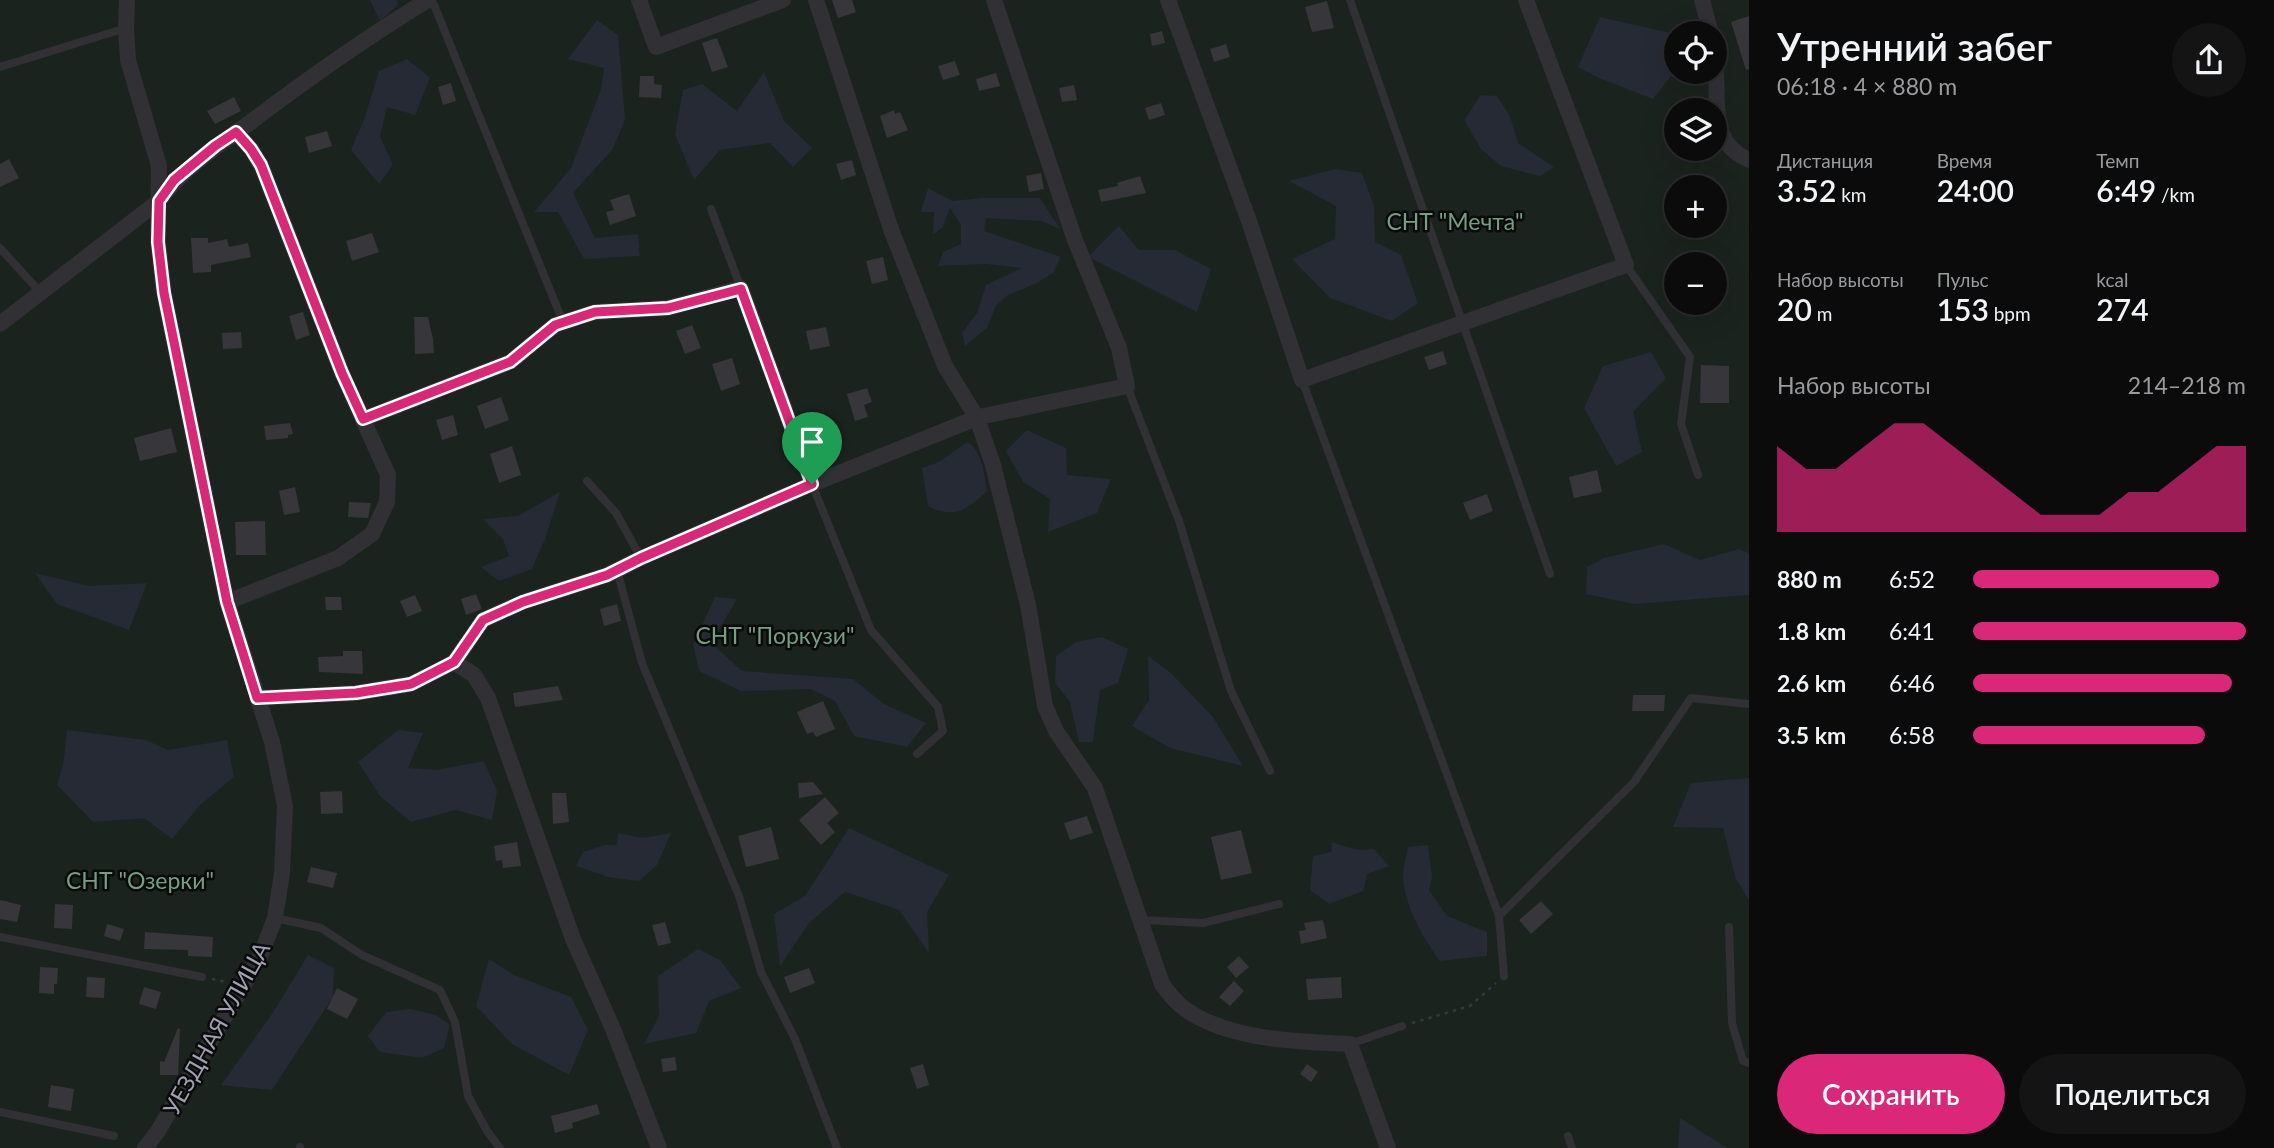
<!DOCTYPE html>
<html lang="ru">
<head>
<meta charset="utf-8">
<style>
	body { margin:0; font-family:Lato,sans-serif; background:#141415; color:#f1f3f6; height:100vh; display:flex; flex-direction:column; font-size:26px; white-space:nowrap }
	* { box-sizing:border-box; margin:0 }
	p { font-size:23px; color:#9a9b9d }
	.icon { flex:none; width:38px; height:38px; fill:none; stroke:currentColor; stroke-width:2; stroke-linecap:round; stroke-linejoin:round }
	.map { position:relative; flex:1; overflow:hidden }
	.side { display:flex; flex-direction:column; background:#0b0b0c; width:525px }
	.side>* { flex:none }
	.controls { position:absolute; left:1664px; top:21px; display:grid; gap:14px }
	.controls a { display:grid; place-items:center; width:63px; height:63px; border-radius:50%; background:#0b0b0c; box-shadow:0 7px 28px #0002,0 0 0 2px #2b2b2d; font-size:35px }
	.pin { position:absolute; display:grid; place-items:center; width:60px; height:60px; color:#fff; margin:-72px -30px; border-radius:50% 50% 50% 0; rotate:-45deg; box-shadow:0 0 7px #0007 }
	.pin .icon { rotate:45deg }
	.round { display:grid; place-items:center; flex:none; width:74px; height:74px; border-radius:37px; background:#141415 }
	.summary { display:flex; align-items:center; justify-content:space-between; height:119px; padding:0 28px }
	h1 { font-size:38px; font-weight:600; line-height:52px }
	.figures { display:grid; grid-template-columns:repeat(3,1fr); gap:10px; height:119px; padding:7px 28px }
	.figures div { display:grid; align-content:center }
	.figures b { font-size:30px; font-weight:600 }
	.figures small { font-size:19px; font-weight:400 }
	.figures p { font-size:19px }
	.chart { height:196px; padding:14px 28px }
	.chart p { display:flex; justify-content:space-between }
	.chart svg { width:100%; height:126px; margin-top:7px; fill:#db2777; opacity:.7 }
	.primary-button { display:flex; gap:14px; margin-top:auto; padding:14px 28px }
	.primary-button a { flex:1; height:80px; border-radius:42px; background:#db2777; color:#fff; font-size:28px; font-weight:600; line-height:80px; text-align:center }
	.primary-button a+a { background:#141415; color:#f1f3f6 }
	ul { padding:0 28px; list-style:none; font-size:23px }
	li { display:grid; grid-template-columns:112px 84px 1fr; align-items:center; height:52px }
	li i { height:18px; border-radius:9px; background:#db2777 }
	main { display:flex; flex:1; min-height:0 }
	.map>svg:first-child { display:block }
	.green { fill:#1b231e; fill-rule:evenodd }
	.water { fill:#252a34 }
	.building { fill:#37363b }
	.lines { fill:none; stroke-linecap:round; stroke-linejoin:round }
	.path { stroke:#36363d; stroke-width:2.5; stroke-dasharray:3.5 5; stroke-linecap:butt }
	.service { stroke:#303035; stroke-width:8 }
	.minor { stroke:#303035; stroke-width:16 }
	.route-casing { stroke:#fff; stroke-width:14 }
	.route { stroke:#db2777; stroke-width:9 }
	.labels { text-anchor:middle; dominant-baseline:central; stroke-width:5; stroke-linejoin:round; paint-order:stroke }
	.park-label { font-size:23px; fill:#759e82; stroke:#0a0a0b }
	.street-label { font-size:23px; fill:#9fa0b2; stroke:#0a0a0b }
</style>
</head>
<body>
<main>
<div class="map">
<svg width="1749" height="1148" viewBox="0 0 1749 1148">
	<rect width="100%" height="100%" fill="#0f0f10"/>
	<!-- green -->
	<path class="green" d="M 0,0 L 1749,0 L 1749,1148 L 0,1148 ZM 1676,33 L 1715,33 L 1715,72 L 1676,72 ZM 1676,110 L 1715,110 L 1715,149 L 1676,149 ZM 1676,187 L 1715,187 L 1715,226 L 1676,226 ZM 1676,264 L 1715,264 L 1715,303 L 1676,303 Z"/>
	<!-- water -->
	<path class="water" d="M 370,0 L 397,0 L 398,5 L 380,21 Z
		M 1600,17 L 1671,33 C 1684,67 1673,73 1653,99 L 1599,78 L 1578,67 Z
		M 597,20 L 618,35 L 625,120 L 612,150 L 573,193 L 595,238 L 638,234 L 640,256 L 584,259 L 558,212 L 534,212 L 571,168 L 601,89 L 604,68 L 568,59 Z
		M 407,59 L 430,78 L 415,115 L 387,107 L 380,136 L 393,165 L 379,184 L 351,150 L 365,117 L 379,71 Z
		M 764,72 L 784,121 L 812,148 L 793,167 L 770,143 L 720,150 L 694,180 L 675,134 L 683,90 L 702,84 L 737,111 Z
		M 1481,95 L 1497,96 L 1510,116 L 1518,143 L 1554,167 L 1540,176 L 1501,166 L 1481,149 L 1464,120 Z
		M 1335,169 L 1362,173 L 1374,206 L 1375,242 L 1401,255 L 1418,303 L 1392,321 L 1330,298 L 1292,259 L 1335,239 L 1336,206 L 1289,181 Z
		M 928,188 L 952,201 L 982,198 L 1040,198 L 1060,229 L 1041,221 L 986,218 L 984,231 L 1061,257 L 1053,273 L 1037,283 L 1006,296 L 996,306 L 987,328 L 965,346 L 962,333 L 977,313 L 986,285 L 1022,268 L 986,264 L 938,266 L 943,252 L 961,244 L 961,225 L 950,208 L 943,227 L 933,235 L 934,212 L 921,212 Z
		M 1119,226 L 1139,250 L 1175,250 L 1211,269 L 1197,312 L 1088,257 Z
		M 1651,352 L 1666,378 L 1633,412 L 1642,452 L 1616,466 L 1584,408 L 1603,366 Z
		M 1027,430 L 1066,448 L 1067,475 L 1111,479 L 1097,513 L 1048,532 L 1050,499 L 1023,482 L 1006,451 Z
		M 967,442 C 983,451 984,475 987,491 C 968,509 954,520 928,506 L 922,468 L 939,462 Z
		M 560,492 L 545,539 L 532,569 L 499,581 L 481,567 L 509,556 L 503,539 L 483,519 L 518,516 Z
		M 1664,544 L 1700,560 L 1739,549 L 1749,553 L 1749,595 L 1634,604 L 1586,594 L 1587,567 L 1604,558 Z
		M 35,573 L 89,586 L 147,583 L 129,630 L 57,604 Z
		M 715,597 L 737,599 L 711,643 L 742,671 L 853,679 L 884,704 L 926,723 L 907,747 L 854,736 L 835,701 L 811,689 L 741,691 L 699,671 L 693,645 Z
		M 1102,637 L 1128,649 L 1118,683 L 1100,690 L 1093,742 L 1079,742 L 1070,702 L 1055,683 L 1056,656 L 1076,642 Z
		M 1148,656 L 1171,673 L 1213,717 L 1243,766 L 1170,748 L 1132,726 L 1149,700 Z
		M 67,730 L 146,740 L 168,750 L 227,740 L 234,777 L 199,806 L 172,839 L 144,818 L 93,822 L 57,785 L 64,759 Z
		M 398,730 L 423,733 L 408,768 L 436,770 L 484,761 L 497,791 L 492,820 L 455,810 L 411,822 L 380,796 L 358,762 Z
		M 1749,778 L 1749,900 L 1736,879 L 1723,828 L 1673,827 L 1691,783 Z
		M 849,828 L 949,875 L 927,912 L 929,953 L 899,910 L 845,892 L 809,923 L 780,966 L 774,914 L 805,896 Z
		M 618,833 L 643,838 L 671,833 L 657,865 L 639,881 L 608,877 L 576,866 L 583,852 L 605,845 L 617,845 Z
		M 1332,842 L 1357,850 L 1374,849 L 1389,866 L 1367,874 L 1363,891 L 1329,904 L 1310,890 L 1313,856 L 1331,852 Z
		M 1428,845 L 1432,878 L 1429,890 L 1447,916 L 1487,932 L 1487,956 L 1440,961 C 1423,938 1407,910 1403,880 C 1402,870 1406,858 1408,847 Z
		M 698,949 L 720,960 L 741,988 L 709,1001 L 696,1033 L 644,1044 L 659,1016 L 658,976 Z
		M 308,955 L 334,968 L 333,997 L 272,1090 L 221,1085 L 274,1011 Z
		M 489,959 L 514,975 L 571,997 L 588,1030 L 569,1075 L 512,1044 L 476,1006 Z
		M 410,1009 L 436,1015 L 450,1025 L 444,1048 L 422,1058 L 380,1052 L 368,1036 L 386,1012 Z
		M 1680,1118 L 1727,1148 L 1678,1148 Z"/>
	<!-- building -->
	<path class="building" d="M 832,0 L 852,0 L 856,12 L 838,18 Z
		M 1327,1 L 1334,28 L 1312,32 L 1305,7 Z
		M 1749,16 L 1749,69 L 1746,70 L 1731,22 Z
		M 1162,31 L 1165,43 L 1152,46 L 1150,34 Z
		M 717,38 L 728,67 L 712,72 L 702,43 Z
		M 1226,44 L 1230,57 L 1214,62 L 1210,49 Z
		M 955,61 L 960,75 L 943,80 L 938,66 Z
		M 996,73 L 1000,86 L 979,91 L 976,79 Z
		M 640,76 L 654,76 L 654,84 L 662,85 L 661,98 L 639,97 Z
		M 451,83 L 456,101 L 443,105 L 438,87 Z
		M 1074,85 L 1077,100 L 1062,102 L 1059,88 Z
		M 234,97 L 241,111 L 215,124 L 207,111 Z
		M 1161,103 L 1165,115 L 1149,120 L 1145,108 Z
		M 894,110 L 895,114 L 900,112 L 908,130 L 887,138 L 880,116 Z
		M 327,131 L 332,146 L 309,153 L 305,137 Z
		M 9,159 L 19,178 L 0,187 L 0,164 Z
		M 852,160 L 856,175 L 841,180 L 836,164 Z
		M 1041,173 L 1044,189 L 1029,192 L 1026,176 Z
		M 1140,176 L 1146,193 L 1101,202 L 1098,190 L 1118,186 L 1117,183 Z
		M 629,194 L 636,216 L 610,225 L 606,212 L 614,210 L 610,200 Z
		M 372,233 L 379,252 L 352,261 L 346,241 Z
		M 191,238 L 208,238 L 208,243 L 227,239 L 229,247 L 248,243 L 251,257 L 211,265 L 211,272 L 193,273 Z
		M 883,257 L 888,280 L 872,284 L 866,261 Z
		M 303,312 L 310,335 L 296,340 L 289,316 Z
		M 414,317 L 428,317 L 433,339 L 434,353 L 415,354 Z
		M 692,325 L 701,348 L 685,354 L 676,331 Z
		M 826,327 L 830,346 L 810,350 L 806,331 Z
		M 241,332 L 242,348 L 223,349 L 222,333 Z
		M 1443,351 L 1447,364 L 1429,370 L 1424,357 Z
		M 732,358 L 740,384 L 721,391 L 712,364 Z
		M 1701,365 L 1729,366 L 1729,403 L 1700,403 Z
		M 867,388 L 872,402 L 864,405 L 868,417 L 855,421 L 847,394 Z
		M 501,397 L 509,420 L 485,429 L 477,406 Z
		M 453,415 L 458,435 L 442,440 L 436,420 Z
		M 290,423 L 293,434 L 288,435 L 288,438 L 266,440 L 264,426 Z
		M 171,428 L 177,452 L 140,461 L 134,438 Z
		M 512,446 L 521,475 L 499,483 L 490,454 Z
		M 1597,470 L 1602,492 L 1574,498 L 1569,477 Z
		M 295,487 L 300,512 L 284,515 L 279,491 Z
		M 1487,494 L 1493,511 L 1470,520 L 1463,503 Z
		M 349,502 L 371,503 L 368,518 L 348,517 Z
		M 265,521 L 266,555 L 236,555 L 235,522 Z
		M 476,594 L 482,609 L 466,615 L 461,599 Z
		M 415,595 L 422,611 L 407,617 L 400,601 Z
		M 325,597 L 341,597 L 342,610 L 326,610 Z
		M 617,604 L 621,621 L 604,626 L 600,609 Z
		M 343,651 L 362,651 L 363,674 L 319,672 L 318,657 L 343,656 Z
		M 558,686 L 563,700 L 515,707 L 513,693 Z
		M 1633,695 L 1665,695 L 1664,711 L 1632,711 Z
		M 823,701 L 835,729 L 816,737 L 813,732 L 807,734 L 797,712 Z
		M 813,782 L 823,794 L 799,798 L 798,783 Z
		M 342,791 L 343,813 L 321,814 L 320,792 Z
		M 552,793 L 566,793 L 569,822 L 553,824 Z
		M 825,797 L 839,813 L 827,823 L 835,832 L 821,845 L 799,820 Z
		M 1087,816 L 1093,833 L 1070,840 L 1064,823 Z
		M 771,827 L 779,859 L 746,867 L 738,836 Z
		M 1241,830 L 1252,873 L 1221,880 L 1211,837 Z
		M 517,842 L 521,866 L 503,868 L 502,860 L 496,861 L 494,846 Z
		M 311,867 L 337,873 L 333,888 L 307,882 Z
		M 0,900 L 21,905 L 17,922 L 0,919 Z
		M 1541,901 L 1553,914 L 1531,934 L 1519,920 Z
		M 55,904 L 73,905 L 72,929 L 54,928 Z
		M 1323,920 L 1327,938 L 1301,944 L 1299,931 L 1306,930 L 1304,923 Z
		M 665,922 L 671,943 L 658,946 L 652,925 Z
		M 107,924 L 124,929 L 120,941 L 104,936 Z
		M 145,932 L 213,937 L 212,957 L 188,956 L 188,950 L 144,949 Z
		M 1239,956 L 1249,967 L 1236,978 L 1227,967 Z
		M 40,967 L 58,968 L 57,984 L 54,984 L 54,994 L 39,993 Z
		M 809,968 L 815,983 L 790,993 L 784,977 Z
		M 87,977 L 105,978 L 104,998 L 86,997 Z
		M 1341,977 L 1342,998 L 1308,1000 L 1306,979 Z
		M 1234,981 L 1244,991 L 1230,1006 L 1219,997 Z
		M 144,987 L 161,992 L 156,1009 L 139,1004 Z
		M 337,988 L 358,999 L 347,1019 L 327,1009 Z
		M 178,1028 L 180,1029 L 178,1075 L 160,1075 L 160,1061 L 164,1062 Z
		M 675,1057 L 677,1070 L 663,1072 L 661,1059 Z
		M 923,1064 L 929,1085 L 917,1089 L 910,1068 Z
		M 1307,1064 L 1318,1072 L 1311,1082 L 1300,1074 Z
		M 51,1085 L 74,1089 L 71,1111 L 48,1107 Z
		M 597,1104 L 600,1114 L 572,1123 L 573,1128 L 555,1133 L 551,1116 Z"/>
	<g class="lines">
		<!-- path -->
		<path class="path" d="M 212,979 L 226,982
			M 1412,1023 L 1470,1006 L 1496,983"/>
		<!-- service -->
		<path class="service" d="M 432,0 L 563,322
			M 1350,0 L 1550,574
			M 0,67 L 126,28
			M 711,209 L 741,288
			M 0,248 L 40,292
			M 1626,265 L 1690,357 L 1681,424 L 1698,475
			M 1302,380 L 1499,916 L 1504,976
			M 1127,386 L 1179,521 L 1231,691 L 1270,771
			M 587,481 L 616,513 L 641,558
			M 812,484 L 871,630 L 938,707 L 943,731 L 917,754
			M 617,570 L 642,663 L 739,896 L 761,972 L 795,1039 L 837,1148
			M 1499,916 L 1634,782 L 1691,698 L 1749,704
			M 275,918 L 321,928 L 362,955 L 440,990 L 455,1022 L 468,1096 L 487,1131 L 500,1148
			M 1141,920 L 1203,923 L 1279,904
			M 1729,927 L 1732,1023 L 1743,1061 L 1749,1063
			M 0,937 L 202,977
			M 1350,1044 L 1402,1026
			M 0,1112 L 114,1136
			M 1568,1136 L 1572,1148
			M 300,1147 L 300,1148"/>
		<!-- minor -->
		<path class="minor" d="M 127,0 L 126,28 L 128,60 L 159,166 L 158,242 L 164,293 L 227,602 L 272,742 L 285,806 L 282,873 L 275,918 L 260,957 L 158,1131 L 145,1148
			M 639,0 L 656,47 L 783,0
			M 816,0 L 892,232 L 945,366 L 977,418 L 993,465 L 1028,605 L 1045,706 L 1056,731 L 1095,788 L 1162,984 C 1167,991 1173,999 1180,1005 C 1222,1040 1298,1042 1350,1044 L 1388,1148
			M 1168,0 L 1249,221 L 1302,380 L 1626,265 L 1526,0
			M 1702,0 L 1711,33
			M 1715,64 C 1720,100 1707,142 1749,160
			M 0,324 L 159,201 C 184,167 218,146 252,121 C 309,78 367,37 428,0
			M 363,419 L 510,362 L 555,325 L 595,312 L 668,308 L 741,288 L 812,484
			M 227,602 L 338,558 L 372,534 L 387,502 L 388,475 L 342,373 L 261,165 L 251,149 L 236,132
			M 454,662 L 474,675 L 488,698 L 573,939 L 613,1029 L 659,1148
			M 257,698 L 356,693 L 411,684 L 454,662 L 483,620 L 523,602 L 607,575 L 641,558 L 812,484 L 979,417 L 1127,386 L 1119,348 L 1075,240 L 994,0"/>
	</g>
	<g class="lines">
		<defs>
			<path id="route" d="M 236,132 L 251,149 L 261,165 L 342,373 L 363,419 L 510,362 L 555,325 L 595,312 L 668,308 L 741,289 L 812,484 L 641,558 L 607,575 L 523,602 L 483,620 L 454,662 L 411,684 L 356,693 L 257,698 L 227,602 L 164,293 L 158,242 L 159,201 L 174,180 L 215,146 Z"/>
		</defs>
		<!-- route casing -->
		<use href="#route" class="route-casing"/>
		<!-- route -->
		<use href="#route" class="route"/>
	</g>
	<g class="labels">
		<!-- park labels -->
		<g class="park-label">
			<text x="1455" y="221">СНТ "Мечта"</text>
			<text x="775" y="635">СНТ "Поркузи"</text>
			<text x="140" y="880">СНТ "Озерки"</text>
		</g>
		<!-- street labels -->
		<g class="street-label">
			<text transform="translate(216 1028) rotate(-61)">УЕЗДНАЯ УЛИЦА</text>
		</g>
	</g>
</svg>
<div class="controls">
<a><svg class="icon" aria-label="locate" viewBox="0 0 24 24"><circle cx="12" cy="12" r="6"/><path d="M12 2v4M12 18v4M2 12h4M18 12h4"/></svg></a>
<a><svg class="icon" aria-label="layers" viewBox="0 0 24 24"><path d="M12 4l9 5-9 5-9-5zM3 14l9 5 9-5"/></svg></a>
<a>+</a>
<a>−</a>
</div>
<div class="pin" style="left:812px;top:484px;background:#1e9e55"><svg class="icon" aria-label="arrive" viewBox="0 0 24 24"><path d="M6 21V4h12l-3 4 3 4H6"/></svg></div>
</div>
<section class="side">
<div class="summary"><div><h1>Утренний забег</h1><p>06:18 · 4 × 880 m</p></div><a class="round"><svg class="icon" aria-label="share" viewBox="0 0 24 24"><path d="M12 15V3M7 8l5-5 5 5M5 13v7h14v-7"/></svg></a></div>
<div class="figures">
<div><p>Дистанция</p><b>3.52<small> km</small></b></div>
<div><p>Время</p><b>24:00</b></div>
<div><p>Темп</p><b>6:49<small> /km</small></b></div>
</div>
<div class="figures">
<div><p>Набор высоты</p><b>20<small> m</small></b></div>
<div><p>Пульс</p><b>153<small> bpm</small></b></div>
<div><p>kcal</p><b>274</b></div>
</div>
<div class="chart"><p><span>Набор высоты</span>214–218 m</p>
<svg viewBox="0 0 160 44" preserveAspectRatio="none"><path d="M0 44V14L10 22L20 22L30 14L40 6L50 6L60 14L70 22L80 30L90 38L100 38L110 38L120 30L130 30L140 22L150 14L160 14V44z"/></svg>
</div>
<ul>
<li><b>880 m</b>6:52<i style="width:90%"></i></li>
<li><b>1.8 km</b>6:41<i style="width:100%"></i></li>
<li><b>2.6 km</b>6:46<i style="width:95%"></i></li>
<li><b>3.5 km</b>6:58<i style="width:85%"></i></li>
</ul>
<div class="primary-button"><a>Сохранить</a><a>Поделиться</a></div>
</section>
</main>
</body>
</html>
